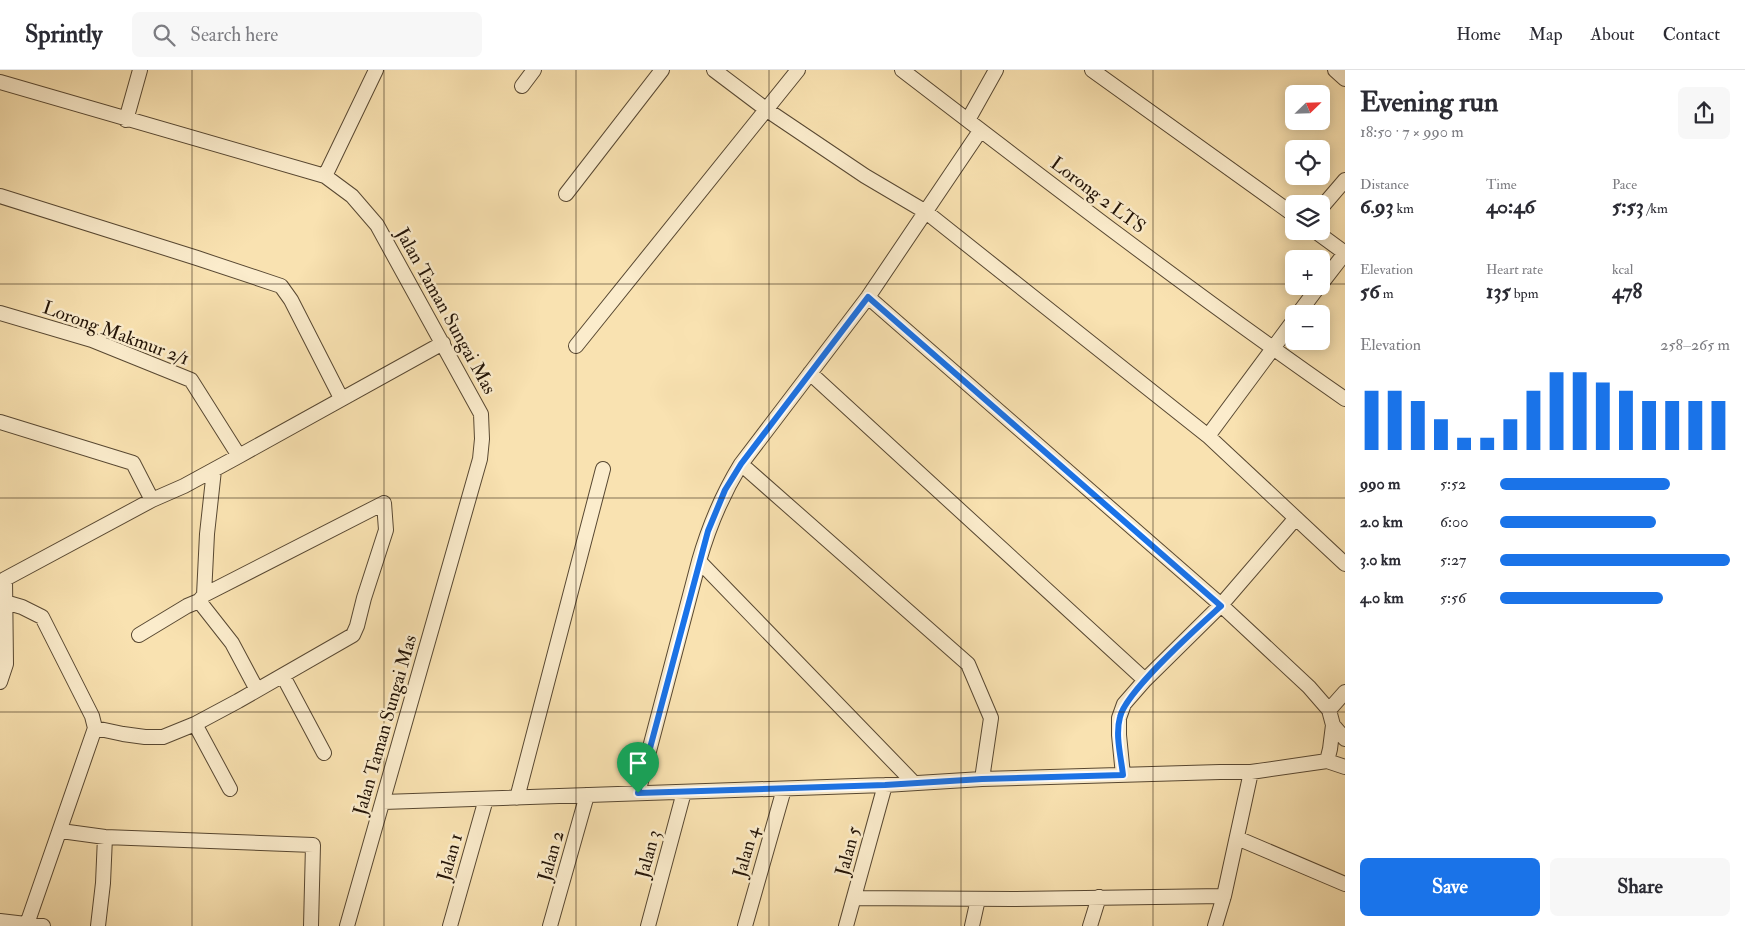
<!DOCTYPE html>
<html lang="en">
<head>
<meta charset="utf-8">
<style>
	body { margin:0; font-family:"IM FELL Double Pica",serif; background:#f7f7f7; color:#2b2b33; height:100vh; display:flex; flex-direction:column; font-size:19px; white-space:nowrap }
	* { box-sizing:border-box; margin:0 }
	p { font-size:16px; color:#7c7c81 }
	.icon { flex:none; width:28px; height:28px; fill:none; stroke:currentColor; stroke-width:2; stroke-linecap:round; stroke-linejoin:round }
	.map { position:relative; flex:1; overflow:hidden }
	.drawer { display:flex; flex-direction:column; background:#fff; width:400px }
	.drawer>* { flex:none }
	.needle { width:32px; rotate:67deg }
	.controls { position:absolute; left:1285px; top:15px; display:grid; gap:10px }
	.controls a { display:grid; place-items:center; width:45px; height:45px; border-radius:8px; background:#fff; box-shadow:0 2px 12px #0003; font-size:25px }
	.pin { position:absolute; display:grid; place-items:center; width:42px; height:42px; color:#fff; margin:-51px -21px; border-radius:50% 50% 50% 0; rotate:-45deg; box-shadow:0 0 5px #0007 }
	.pin .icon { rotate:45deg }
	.round { display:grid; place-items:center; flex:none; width:52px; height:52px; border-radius:8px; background:#f7f7f7 }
	.summary { display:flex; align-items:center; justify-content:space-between; height:85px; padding:0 15px }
	h1 { font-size:28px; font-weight:700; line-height:38px }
	.metrics { display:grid; grid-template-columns:repeat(3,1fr); gap:8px; height:85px; padding:5px 15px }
	.metrics div { display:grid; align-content:center }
	.metrics b { font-size:21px; font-weight:700 }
	.metrics small { font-size:14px; font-weight:400 }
	.metrics p { font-size:14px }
	.chart { height:140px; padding:10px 15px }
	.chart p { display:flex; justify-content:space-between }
	.chart svg { width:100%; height:90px; margin-top:5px; stroke:#1a73e8; stroke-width:6 }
	.action { display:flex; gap:10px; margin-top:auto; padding:10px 15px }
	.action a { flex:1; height:58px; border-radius:8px; background:#1a73e8; color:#fff; font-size:20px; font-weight:700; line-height:58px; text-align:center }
	.action a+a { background:#f7f7f7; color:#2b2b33 }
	ul { padding:0 15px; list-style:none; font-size:16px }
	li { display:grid; grid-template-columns:80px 60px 1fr; align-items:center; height:38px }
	li i { height:12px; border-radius:6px; background:#1a73e8 }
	header { display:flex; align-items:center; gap:30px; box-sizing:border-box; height:70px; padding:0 25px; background:#fff; border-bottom:1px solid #e1e1e2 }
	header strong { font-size:24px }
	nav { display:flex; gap:28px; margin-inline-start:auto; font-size:18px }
	.search { width:350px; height:45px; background:#f7f7f7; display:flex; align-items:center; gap:12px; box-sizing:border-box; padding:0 18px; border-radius:8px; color:#7c7c81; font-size:19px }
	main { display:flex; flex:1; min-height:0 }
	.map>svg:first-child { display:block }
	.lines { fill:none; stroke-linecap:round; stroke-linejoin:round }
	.minor-casing { stroke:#584832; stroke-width:16 }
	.minor { stroke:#fbeccc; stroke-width:14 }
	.route-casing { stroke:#fff; stroke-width:10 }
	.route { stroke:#1a73e8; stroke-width:6 }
	.grid { fill:none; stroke:#231407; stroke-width:1; stroke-opacity:0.55 }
	.labels { text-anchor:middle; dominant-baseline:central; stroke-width:5; stroke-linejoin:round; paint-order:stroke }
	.street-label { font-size:19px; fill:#231407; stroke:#fbeccc }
</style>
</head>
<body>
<header>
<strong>Sprintly</strong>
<div class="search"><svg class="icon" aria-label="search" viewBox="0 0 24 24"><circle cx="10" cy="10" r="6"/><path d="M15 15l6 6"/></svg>Search here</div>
<nav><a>Home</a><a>Map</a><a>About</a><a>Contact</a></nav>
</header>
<main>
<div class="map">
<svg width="1345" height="856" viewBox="0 0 1345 856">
	<rect width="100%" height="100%" fill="#f9e2b1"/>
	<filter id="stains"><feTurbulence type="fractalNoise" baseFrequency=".004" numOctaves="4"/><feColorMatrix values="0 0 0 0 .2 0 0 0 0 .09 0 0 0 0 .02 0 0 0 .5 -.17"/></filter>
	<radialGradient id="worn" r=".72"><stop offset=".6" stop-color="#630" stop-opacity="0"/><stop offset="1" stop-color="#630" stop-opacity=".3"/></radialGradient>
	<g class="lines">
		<defs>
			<path id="minor" d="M 714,0 L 767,40 L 865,106 L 926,142 L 1208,366 L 1345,494
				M 902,0 C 1048,112 1194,224 1345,329
				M 1092,0 L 1294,145
				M 1335,0 L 1345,9
				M 0,12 L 325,106 L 352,126 L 377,155 L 481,344 L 482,369 L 480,389 L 347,856
				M 522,16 L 534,0
				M 126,50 L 140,0
				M 968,50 L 996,0
				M 325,106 L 376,0
				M 566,124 L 662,0
				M 0,126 L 197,188 L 281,216 L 291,230 L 341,328
				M 1321,138 L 1345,110
				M 1315,161 L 1345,183
				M 1321,214 L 1345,183
				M 0,243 L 92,270 L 191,310 L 239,386
				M 1298,244 L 1319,216
				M 576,276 L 798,0
				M 810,303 L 1145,610
				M 0,352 L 133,393 L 152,430
				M 1208,366 L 1294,250
				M 741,394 L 968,594 L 991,648 L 982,709
				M 699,491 C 709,456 722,425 741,394 L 868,227 L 980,61
				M 199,531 L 232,573 L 257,620
				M 5,532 L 22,537 L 42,547 L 92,646 L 95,658 L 27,854
				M 139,565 L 187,536 L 199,531 L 204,525 L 207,464 L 214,400
				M 283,606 L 324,683
				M 0,612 L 6,594 L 5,509 L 152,430 L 184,416 L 239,386 L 443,273
				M 1329,640 L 1345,622
				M 195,654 L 230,719
				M 1333,655 L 1345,669
				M 95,658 L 123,664 L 145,667 L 163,667 L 195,654 L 238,631 L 353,565 L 357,556 L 364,528 L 386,460 L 384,433 L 204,525
				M 1327,691 L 1345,697
				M 1123,705 L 1119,665 L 1119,648 L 1124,634 L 1145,610 L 1221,535 L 1295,449
				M 638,723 L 699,491 L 914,713
				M 517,728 L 603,399
				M 383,732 L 885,715 L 982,709 L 1220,702 L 1251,702 L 1327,691 L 1330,679 L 1333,655 L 1329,640 L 1309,617 L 1221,535 L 868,227
				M 61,761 L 105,767 L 313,775 L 311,856
				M 1237,768 L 1345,814
				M 854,828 L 1013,829 L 1224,826
				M 0,851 L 43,856
				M 98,856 L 103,813 L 105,767
				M 450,856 L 486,729
				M 550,856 L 587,725
				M 648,856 L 684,722
				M 745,856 L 784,719
				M 846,856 L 885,715
				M 972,856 L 978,829
				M 1090,856 L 1099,827
				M 1215,856 L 1224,826 L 1251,702"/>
		</defs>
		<!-- minor casing -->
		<use href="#minor" class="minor-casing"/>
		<!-- minor -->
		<use href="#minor" class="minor"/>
	</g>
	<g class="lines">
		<defs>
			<path id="route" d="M 868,227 L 1221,536 C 1198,557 1126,621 1120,647 C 1115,665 1121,687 1123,705 L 982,709 L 885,715 L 638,723 L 708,461 L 725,420 L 741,394 Z"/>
		</defs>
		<!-- route casing -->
		<use href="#route" class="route-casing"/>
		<!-- route -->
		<use href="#route" class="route"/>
	</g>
	<!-- grid -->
	<path class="grid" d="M 192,0 L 192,856M 384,0 L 384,856M 576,0 L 576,856M 769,0 L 769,856M 961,0 L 961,856M 1153,0 L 1153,856M 0,214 L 1294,214M 1321,214 L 1345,214M 0,428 L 1345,428M 0,642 L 1345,642"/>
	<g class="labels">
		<!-- street labels -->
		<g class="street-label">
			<text transform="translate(1098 125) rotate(37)">Lorong 2 LTS</text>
			<text transform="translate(446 241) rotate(61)">Jalan Taman Sungai Mas</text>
			<text transform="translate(116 263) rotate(20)">Lorong Makmur 2/1</text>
			<text transform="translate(385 655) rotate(-74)">Jalan Taman Sungai Mas</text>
			<text transform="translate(848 781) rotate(-75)">Jalan 5</text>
			<text transform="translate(746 782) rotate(-74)">Jalan 4</text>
			<text transform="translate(648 784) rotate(-75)">Jalan 3</text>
			<text transform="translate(551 786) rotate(-74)">Jalan 2</text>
			<text transform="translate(450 787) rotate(-74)">Jalan 1</text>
		</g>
	</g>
	<rect width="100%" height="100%" filter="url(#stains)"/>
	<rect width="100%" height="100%" fill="url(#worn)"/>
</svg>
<div class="controls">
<a><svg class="needle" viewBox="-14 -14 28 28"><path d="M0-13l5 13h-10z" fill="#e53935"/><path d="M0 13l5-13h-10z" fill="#7c7c81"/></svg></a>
<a><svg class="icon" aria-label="locate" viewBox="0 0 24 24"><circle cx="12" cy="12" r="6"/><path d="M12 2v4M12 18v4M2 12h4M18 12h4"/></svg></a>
<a><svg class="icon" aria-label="layers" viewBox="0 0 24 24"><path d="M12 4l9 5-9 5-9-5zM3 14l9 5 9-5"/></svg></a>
<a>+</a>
<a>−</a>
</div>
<div class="pin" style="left:638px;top:723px;background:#1e9e55"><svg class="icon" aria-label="arrive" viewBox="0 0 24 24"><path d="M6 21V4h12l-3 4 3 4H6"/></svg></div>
</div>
<section class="drawer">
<div class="summary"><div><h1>Evening run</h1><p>18:50 · 7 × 990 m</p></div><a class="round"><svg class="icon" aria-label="share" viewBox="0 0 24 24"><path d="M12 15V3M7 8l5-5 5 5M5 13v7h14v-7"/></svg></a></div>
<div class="metrics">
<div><p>Distance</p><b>6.93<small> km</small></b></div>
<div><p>Time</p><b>40:46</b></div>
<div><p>Pace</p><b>5:53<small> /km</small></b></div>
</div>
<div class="metrics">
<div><p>Elevation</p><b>56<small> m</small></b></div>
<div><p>Heart rate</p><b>135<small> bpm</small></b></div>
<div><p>kcal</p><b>478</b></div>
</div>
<div class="chart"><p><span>Elevation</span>258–265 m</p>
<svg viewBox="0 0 160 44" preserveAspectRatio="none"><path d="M5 44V15M15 44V15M25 44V20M35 44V29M45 44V38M55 44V38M65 44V29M75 44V15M85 44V6M95 44V6M105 44V11M115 44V15M125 44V20M135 44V20M145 44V20M155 44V20"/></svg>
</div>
<ul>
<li><b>990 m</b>5:52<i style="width:74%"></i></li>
<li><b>2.0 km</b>6:00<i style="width:68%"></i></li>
<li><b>3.0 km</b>5:27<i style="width:100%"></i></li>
<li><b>4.0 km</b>5:56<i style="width:71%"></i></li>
</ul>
<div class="action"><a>Save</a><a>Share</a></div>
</section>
</main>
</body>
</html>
